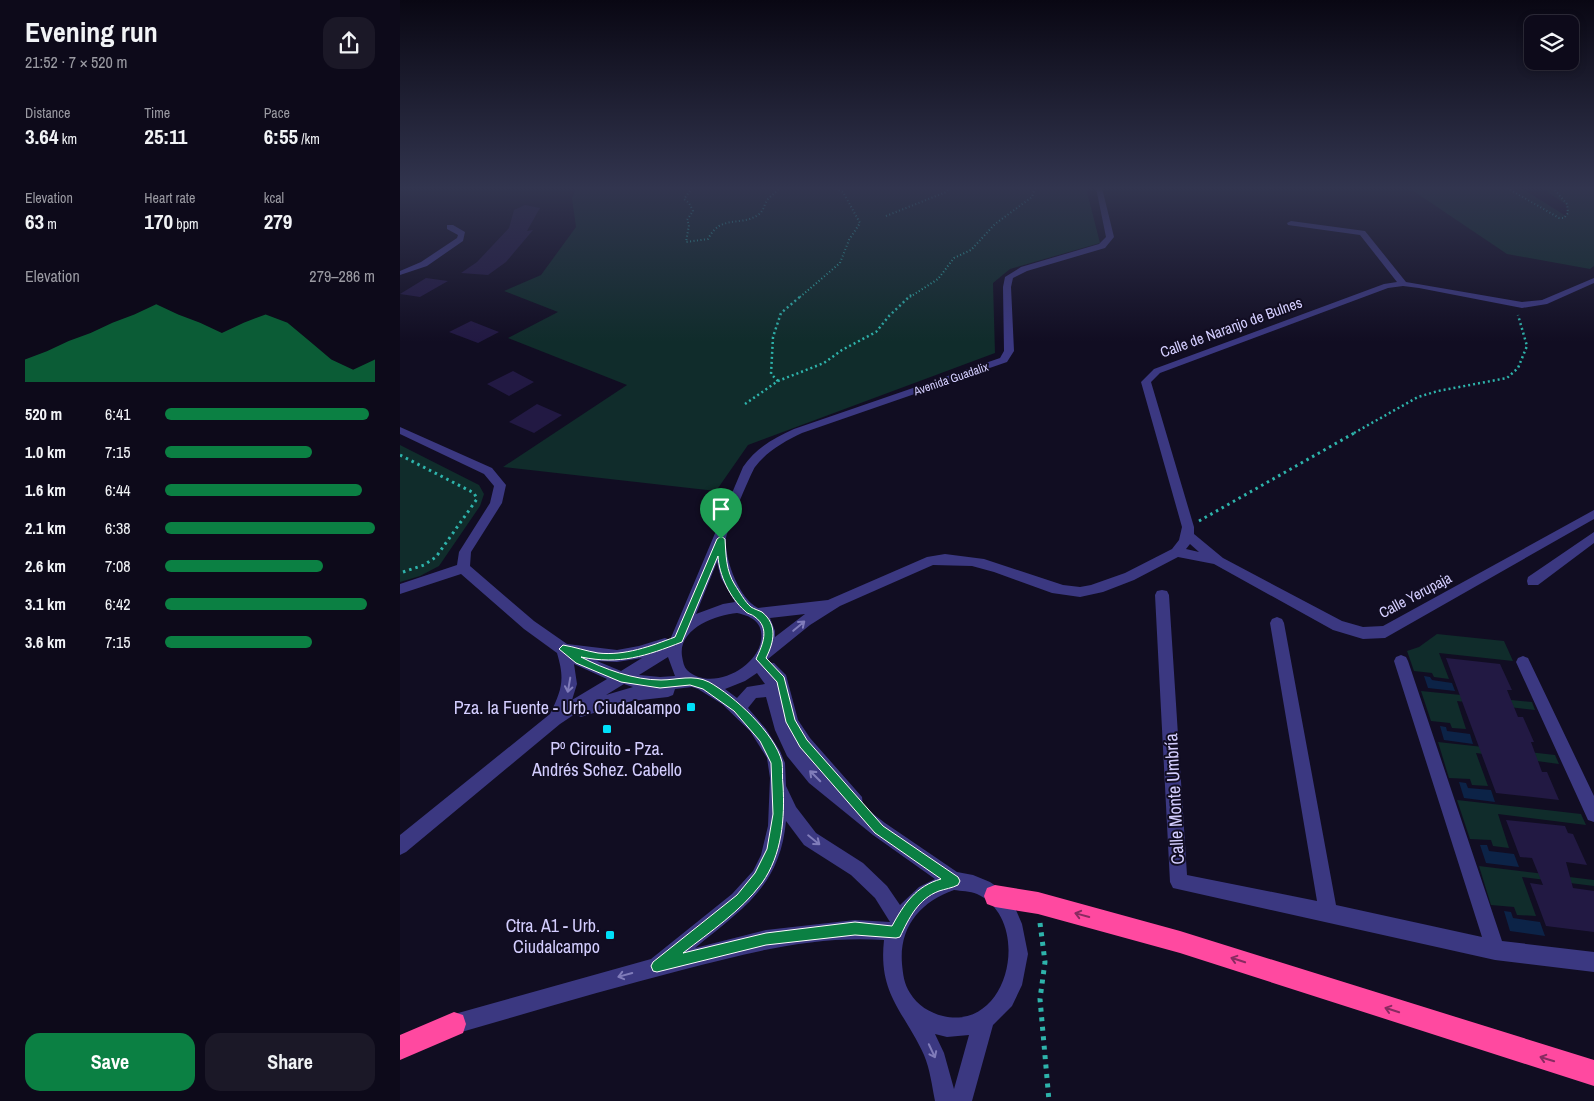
<!DOCTYPE html>
<html lang="en">
<head>
<meta charset="utf-8">
<style>
	body { margin:0; font-family:"Archivo Narrow",sans-serif; background:#1b1827; color:#f1f3f6; height:100vh; display:flex; flex-direction:column; font-size:19px; white-space:nowrap }
	* { box-sizing:border-box; margin:0 }
	p { font-size:16px; color:#9a9aa2 }
	.icon { flex:none; width:28px; height:28px; fill:none; stroke:currentColor; stroke-width:2; stroke-linecap:round; stroke-linejoin:round }
	.map { position:relative; flex:1; overflow:hidden }
	.side { display:flex; flex-direction:column; background:#0d0a1a; width:400px }
	.side>* { flex:none }
	.buttons { position:absolute; left:1124px; top:15px; display:grid; gap:10px }
	.buttons a { display:grid; place-items:center; width:55px; height:55px; border-radius:10px; background:#0d0a1a; box-shadow:0 2px 8px #0003,0 0 0 1px #2d2b39; font-size:25px }
	.pin { position:absolute; display:grid; place-items:center; width:42px; height:42px; color:#fff; margin:-51px -21px; border-radius:50% 50% 50% 0; rotate:-45deg; box-shadow:0 0 5px #0007 }
	.pin .icon { rotate:45deg }
	.round { display:grid; place-items:center; flex:none; width:52px; height:52px; border-radius:15px; background:#1b1827 }
	.summary { display:flex; align-items:center; justify-content:space-between; height:85px; padding:0 25px }
	h1 { font-size:28px; font-weight:800; line-height:38px }
	.metrics { display:grid; grid-template-columns:repeat(3,1fr); gap:8px; height:85px; padding:5px 25px }
	.metrics div { display:grid; align-content:center }
	.metrics b { font-size:21px; font-weight:800 }
	.metrics small { font-size:14px; font-weight:400 }
	.metrics p { font-size:14px }
	.chart { height:140px; padding:10px 25px }
	.chart p { display:flex; justify-content:space-between }
	.chart svg { width:100%; height:90px; margin-top:5px; fill:#0b8043; opacity:.7 }
	.primary-button { display:flex; gap:10px; margin-top:auto; padding:10px 25px }
	.primary-button a { flex:1; height:58px; border-radius:15px; background:#0b8043; color:#fff; font-size:20px; font-weight:800; line-height:58px; text-align:center }
	.primary-button a+a { background:#1b1827; color:#f1f3f6 }
	ul { padding:0 25px; list-style:none; font-size:16px }
	li { display:grid; grid-template-columns:80px 60px 1fr; align-items:center; height:38px }
	li i { height:12px; border-radius:6px; background:#0b8043 }
	main { display:flex; flex:1; min-height:0 }
	.map>svg:first-child { display:block }
	.green { fill:#102c2b }
	.water { fill:#0c2347 }
	.building { fill:#221943 }
	.lines { fill:none; stroke-linecap:round; stroke-linejoin:round }
	.path-far3 { stroke:#2eb3ab; stroke-width:2; stroke-dasharray:1 2.5; stroke-linecap:butt }
	.path-far2 { stroke:#2eb3ab; stroke-width:2.5; stroke-dasharray:2 3; stroke-linecap:butt }
	.path-far1 { stroke:#2eb3ab; stroke-width:3; stroke-dasharray:2.5 4; stroke-linecap:butt }
	.path { stroke:#2eb3ab; stroke-width:5; stroke-dasharray:4 5.5; stroke-linecap:butt }
	.minor { fill:#3b3881; fill-rule:evenodd }
	.highway { fill:#ff49a0; fill-rule:evenodd }
	.oneway { stroke:#807cba }
	.oneway2 { stroke:#882b61 }
	.route { fill:#0b8043; stroke:#fff; fill-rule:evenodd }
	.poi-dot { fill:#00e0f9; stroke:#110d22; stroke-width:2 }
	.labels { text-anchor:middle; dominant-baseline:central; stroke-width:4; stroke-linejoin:round; paint-order:stroke }
	.far-street-label { font-size:12px; fill:#d4ceff; stroke:#110d22 }
	.street-label { font-size:15px; fill:#d4ceff; stroke:#110d22 }
	.near-poi-label { font-size:18px; fill:#d4ceff; stroke:#110d22; text-anchor:end }
	.near-street-label { font-size:18px; fill:#d4ceff; stroke:#110d22 }
</style>
</head>
<body>
<main>
<section class="side">
<div class="summary"><div><h1>Evening run</h1><p>21:52 · 7 × 520 m</p></div><a class="round"><svg class="icon" aria-label="share" viewBox="0 0 24 24"><path d="M12 15V3M7 8l5-5 5 5M5 13v7h14v-7"/></svg></a></div>
<div class="metrics">
<div><p>Distance</p><b>3.64<small> km</small></b></div>
<div><p>Time</p><b>25:11</b></div>
<div><p>Pace</p><b>6:55<small> /km</small></b></div>
</div>
<div class="metrics">
<div><p>Elevation</p><b>63<small> m</small></b></div>
<div><p>Heart rate</p><b>170<small> bpm</small></b></div>
<div><p>kcal</p><b>279</b></div>
</div>
<div class="chart"><p><span>Elevation</span>279–286 m</p>
<svg viewBox="0 0 160 44" preserveAspectRatio="none"><path d="M0 44V33L10 29L20 24L30 20L40 15L50 11L60 6L70 11L80 15L90 20L100 15L110 11L120 15L130 24L140 33L150 38L160 33V44z"/></svg>
</div>
<ul>
<li><b>520 m</b>6:41<i style="width:97%"></i></li>
<li><b>1.0 km</b>7:15<i style="width:70%"></i></li>
<li><b>1.6 km</b>6:44<i style="width:94%"></i></li>
<li><b>2.1 km</b>6:38<i style="width:100%"></i></li>
<li><b>2.6 km</b>7:08<i style="width:75%"></i></li>
<li><b>3.1 km</b>6:42<i style="width:96%"></i></li>
<li><b>3.6 km</b>7:15<i style="width:70%"></i></li>
</ul>
<div class="primary-button"><a>Save</a><a>Share</a></div>
</section>
<div class="map">
<svg width="1194" height="1101" viewBox="0 0 1194 1101">
	<rect width="100%" height="100%" fill="#110d22"/>
	<!-- green -->
	<path class="green" d="M 176,188 L 686,188 L 700,243 L 610,269 L 593,283 L 595,353 L 348,445 L 316,491 L 103,467 L 227,385 L 108,338 L 158,312 L 104,291 L 141,275 L 176,227 L 172,198 Z
		M 1009,188 L 1121,188 L 1166,216 L 1168,206 L 1142,188 L 1194,188 L 1194,266 L 1190,269 L 1107,254 Z
		M 0,445 L 79,485 L 84,494 L 80,506 L 39,566 L 20,576 L 0,582 Z
		M 1037,634 L 1104,641 L 1113,661 L 1039,653 L 1049,679 L 1034,677 L 1032,673 L 1014,671 L 1007,651 L 1019,647 Z
		M 1021,691 L 1132,702 L 1135,710 L 1057,701 L 1066,729 L 1052,728 L 1050,723 L 1031,721 Z
		M 1038,742 L 1155,755 L 1159,764 L 1076,753 L 1088,786 L 1072,785 L 1070,779 L 1049,778 Z
		M 1057,800 L 1181,814 L 1186,825 L 1098,814 L 1109,848 L 1093,846 L 1091,840 L 1070,839 Z
		M 1079,866 L 1194,880 L 1194,886 L 1122,877 L 1136,916 L 1117,915 L 1114,907 L 1091,905 Z"/>
	<!-- water -->
	<path class="water" d="M 1024,676 L 1030,677 L 1032,680 L 1052,683 L 1055,691 L 1028,688 Z
		M 1040,726 L 1046,727 L 1047,731 L 1070,734 L 1073,744 L 1044,740 Z
		M 1059,782 L 1066,783 L 1068,788 L 1091,790 L 1095,802 L 1064,798 Z
		M 1080,845 L 1087,845 L 1089,851 L 1114,854 L 1119,867 L 1086,863 Z
		M 1104,911 L 1111,912 L 1113,918 L 1140,922 L 1145,936 L 1110,931 Z"/>
	<!-- building -->
	<path class="building" d="M 125,205 L 140,208 L 127,231 L 133,230 L 106,262 L 88,275 L 61,273 L 77,262 L 109,228 L 114,210 Z
		M 26,278 L 48,281 L 20,297 L 0,294 Z
		M 71,321 L 99,332 L 78,343 L 49,332 Z
		M 113,371 L 134,382 L 109,396 L 87,384 Z
		M 137,404 L 162,415 L 134,433 L 109,422 Z
		M 1046,658 L 1100,664 L 1112,690 L 1107,690 L 1118,717 L 1123,717 L 1134,742 L 1131,742 L 1142,772 L 1147,772 L 1159,800 L 1096,793 Z
		M 1106,820 L 1165,826 L 1168,833 L 1173,834 L 1187,865 L 1166,862 L 1173,888 L 1194,891 L 1194,932 L 1146,926 L 1130,883 L 1143,885 L 1132,858 L 1120,857 Z"/>
	<g class="lines">
		<!-- path-far3 -->
		<path class="path-far3" d="M 292,188 L 284,199 L 289,203 L 293,211 L 287,220 L 289,225 L 286,242 L 308,239 C 321,214 339,227 358,215 C 364,211 364,204 368,199 C 372,195 376,192 380,188
			M 1107,188 L 1159,218 L 1164,218 L 1168,213 L 1167,204 L 1153,188
			M 486,216 L 546,192 L 550,188
			M 400,297 L 440,263 L 449,240 L 460,223 L 443,192 L 434,188
			M 510,297 L 538,279 L 554,258 L 571,250 L 595,224 L 632,197 L 635,188"/>
		<!-- path-far2 -->
		<path class="path-far2" d="M 378,381 L 371,374 L 373,337 L 381,313 L 402,295
			M 345,404 L 378,381 L 424,363 L 442,350 L 476,332 L 489,316 L 511,295
			M 954,433 L 1018,397 L 1038,391 L 1107,378 L 1118,368 L 1127,346 L 1118,315"/>
		<!-- path-far1 -->
		<path class="path-far1" d="M 0,455 L 74,493 L 77,499 L 36,557 L 24,565 L 0,573
			M 799,521 L 956,432"/>
		<!-- path -->
		<path class="path" d="M 640,923 L 645,962 L 640,999 L 649,1101"/>
		<!-- minor -->
		<path class="minor" d="M 696,188 L 702,188 L 714,237 L 705,248 L 627,271 L 613,278 L 611,287 L 614,351 L 607,362 L 402,433 C 385,441 367,451 355,467 C 351,473 327,530 326,538 C 324,558 339,599 358,608 L 428,600 L 527,557 L 545,554 L 584,559 L 663,585 L 680,587 L 691,585 L 725,573 L 772,549 L 779,540 L 782,527 L 741,382 L 754,369 L 984,284 L 997,282 L 960,235 L 888,225 L 887,223 L 891,221 L 965,231 L 1006,282 L 1122,302 L 1142,300 L 1194,278 L 1194,283 L 1147,304 L 1122,308 L 1019,288 L 1003,286 L 988,288 L 760,373 L 751,382 L 794,527 L 794,534 L 823,558 L 942,621 L 963,627 L 983,626 L 1194,510 L 1194,519 L 985,638 L 963,639 L 933,630 L 814,564 L 778,557 L 734,580 L 703,592 L 680,597 L 652,593 L 594,572 L 572,566 L 533,565 L 440,606 L 410,625 L 368,659 L 366,662 L 374,663 L 386,675 L 398,720 L 410,738 L 462,797 L 463,806 L 485,823 L 557,872 L 573,875 L 590,882 L 603,891 L 613,903 L 622,924 L 628,954 L 622,985 L 612,1006 L 593,1025 L 572,1101 L 535,1101 C 532,1086 530,1069 524,1055 C 504,1011 478,995 484,940 C 415,935 348,953 282,970 C 204,990 128,1013 51,1035 L 44,1032 L 41,1025 L 44,1018 L 51,1015 L 251,959 L 332,894 L 353,871 L 361,855 L 368,826 L 370,778 L 367,758 L 350,731 L 322,704 L 298,689 L 292,687 L 275,689 L 273,695 L 268,697 L 232,701 L 181,717 L 175,714 L 160,724 L 6,852 L 0,855 L 0,835 L 150,714 C 162,689 165,680 157,653 L 124,629 L 61,574 L 0,594 L 0,584 L 57,565 L 59,552 L 90,503 L 94,486 L 84,474 L 0,434 L 0,427 L 92,468 L 106,485 L 102,503 L 71,552 L 70,566 L 134,621 L 167,644 L 217,650 L 239,646 L 265,638 L 270,640 L 343,467 C 356,448 374,438 394,429 L 600,358 L 604,351 L 603,287 L 605,277 L 621,267 L 699,244 L 706,237 ZM 790,544 L 799,552 L 786,549 ZM 317,562 L 321,578 L 335,602 L 323,604 L 296,614 ZM 337,613 C 352,616 364,623 361,641 C 356,669 310,692 287,670 C 284,667 283,662 282,656 C 278,629 315,615 337,613 ZM 405,614 L 375,637 L 375,631 L 370,618 ZM 268,657 L 275,676 L 260,677 L 239,675 ZM 242,658 L 221,671 L 197,661 L 217,662 ZM 174,664 L 207,679 L 172,700 L 177,684 ZM 357,673 L 365,684 L 347,687 L 337,698 L 325,689 L 345,681 ZM 224,684 L 233,687 L 206,695 ZM 366,697 L 375,730 L 387,756 L 409,783 L 473,835 L 535,879 L 519,887 L 500,905 L 487,886 L 463,863 L 416,833 L 396,807 L 386,786 L 385,763 L 380,751 L 366,729 L 348,708 L 356,698 ZM 386,821 L 404,845 L 451,875 L 475,898 L 490,922 L 455,920 L 366,930 L 295,948 C 342,909 380,887 386,821 ZM 554,890 C 561,891 570,891 577,894 C 633,920 610,1032 543,1016 C 530,1013 517,1005 510,993 C 504,984 503,974 502,964 C 499,927 520,902 554,890 ZM 535,1034 L 547,1037 L 569,1035 L 554,1089 L 544,1053 Z
			M 47,225 L 53,225 L 65,232 L 63,241 L 27,266 L 0,275 L 0,271 L 21,262 L 57,238 L 58,235 L 47,229 Z
			M 1194,532 L 1194,543 L 1138,585 L 1128,585 L 1127,581 L 1128,577 Z
			M 762,590 L 767,591 L 769,595 L 787,875 L 917,901 L 870,623 L 872,619 L 877,617 L 882,619 L 884,623 L 936,905 L 1082,937 L 994,661 L 996,657 L 1001,655 L 1006,657 L 1008,661 L 1102,941 L 1194,952 L 1194,972 L 1095,960 L 773,888 L 770,882 L 755,595 L 757,591 Z
			M 1123,656 L 1128,658 L 1194,796 L 1194,822 L 1188,820 L 1116,662 L 1118,658 Z"/>
		<!-- highway -->
		<path class="highway" d="M 595,885 L 638,892 L 780,931 L 1194,1060 L 1194,1086 L 780,953 L 638,914 L 595,907 L 587,904 L 584,896 L 587,888 Z
			M 54,1012 L 63,1015 L 66,1024 L 63,1033 L 0,1060 L 0,1035 Z"/>
	</g>
	<!-- one-way arrows -->
	<defs><path id="oneway-shaft" d="M-6 0H5M1.5-3L5.5 0L1.5 3" fill="none" stroke-width="1.6" stroke-linecap="round" stroke-linejoin="round" transform="scale(1.25)"/></defs>
	<g class="oneway">
		<use href="#oneway-shaft" transform="translate(399 626) rotate(-40)"/>
		<use href="#oneway-shaft" transform="translate(169 685) rotate(100)"/>
		<use href="#oneway-shaft" transform="translate(415 776) rotate(-135)"/>
		<use href="#oneway-shaft" transform="translate(414 840) rotate(39)"/>
		<use href="#oneway-shaft" transform="translate(225 975) rotate(165)"/>
		<use href="#oneway-shaft" transform="translate(532 1051) rotate(65)"/>
	</g>
	<g class="oneway2">
		<use href="#oneway-shaft" transform="translate(682 915) rotate(-165)"/>
		<use href="#oneway-shaft" transform="translate(838 960) rotate(-162)"/>
		<use href="#oneway-shaft" transform="translate(992 1010) rotate(-162)"/>
		<use href="#oneway-shaft" transform="translate(1147 1059) rotate(-163)"/>
	</g>
	<!-- sky -->
	<linearGradient id="sky" x2="0" y2="1"><stop stop-color="#090713"/><stop offset="0.55" stop-color="#32354f"/><stop offset="1" stop-color="#32354f" stop-opacity="0"/></linearGradient>
	<rect width="1194" height="342" fill="url(#sky)"/>
	<!-- route -->
	<path class="route" d="M 321,536 L 325,539 C 326,555 326,571 335,585 C 339,591 345,602 351,607 C 354,609 358,610 362,612 C 378,625 374,642 366,658 L 384,677 L 395,720 L 407,740 L 483,826 L 558,877 L 560,881 L 558,885 C 552,888 545,889 539,891 C 518,899 509,918 500,937 L 496,938 L 455,935 L 366,945 L 257,972 L 253,971 L 251,966 L 253,962 L 337,895 L 355,873 L 367,849 L 373,814 L 371,763 L 360,741 L 334,711 L 303,689 L 290,685 L 260,688 L 221,682 L 176,663 L 159,649 L 163,645 C 175,647 186,651 198,653 C 225,656 251,646 275,637 L 317,539 ZM 318,556 C 319,575 330,598 345,611 C 347,614 352,614 355,617 C 370,628 363,644 356,659 L 377,682 L 386,722 L 400,747 L 475,833 L 541,879 C 516,886 504,904 492,926 L 455,922 L 366,933 L 283,953 C 310,932 341,911 362,883 C 382,855 385,818 383,785 C 382,778 383,769 382,762 C 375,733 334,696 309,682 C 293,674 277,680 261,680 C 234,680 204,669 181,657 C 220,665 246,656 282,642 Z"/>
	<!-- markers -->
	<g class="poi-dot">
		<rect x="286" y="702" width="10" height="10" rx="2.5"/>
		<rect x="202" y="724" width="10" height="10" rx="2.5"/>
		<rect x="205" y="930" width="10" height="10" rx="2.5"/>
	</g>
	<g class="labels">
		<!-- far-street labels -->
		<g class="far-street-label">
			<text transform="translate(551 379) rotate(-19)">Avenida Guadalix</text>
		</g>
		<!-- street labels -->
		<g class="street-label">
			<text transform="translate(831 327) rotate(-20)">Calle de Naranjo de Bulnes</text>
			<text transform="translate(1015 595) rotate(-28)">Calle Yerupaja</text>
		</g>
		<!-- near-poi labels -->
		<g class="near-poi-label">
			<text x="281" y="707">Pza. la Fuente - Urb. Ciudalcampo</text>
			<text x="207" y="748" text-anchor="middle">Pº Circuito - Pza.<tspan x="207" dy="21">Andrés Schez. Cabello</tspan></text>
			<text x="200" y="925">Ctra. A1 - Urb.<tspan x="200" dy="21">Ciudalcampo</tspan></text>
		</g>
		<!-- near-street labels -->
		<g class="near-street-label">
			<text transform="translate(774 799) rotate(-93)">Calle Monte Umbría</text>
		</g>
	</g>
</svg>
<div class="buttons">
<a><svg class="icon" aria-label="layers" viewBox="0 0 24 24"><path d="M12 4l9 5-9 5-9-5zM3 14l9 5 9-5"/></svg></a>
</div>
<div class="pin" style="left:321px;top:539px;background:#1e9e55"><svg class="icon" aria-label="arrive" viewBox="0 0 24 24"><path d="M6 21V4h12l-3 4 3 4H6"/></svg></div>
</div>
</main>
</body>
</html>
